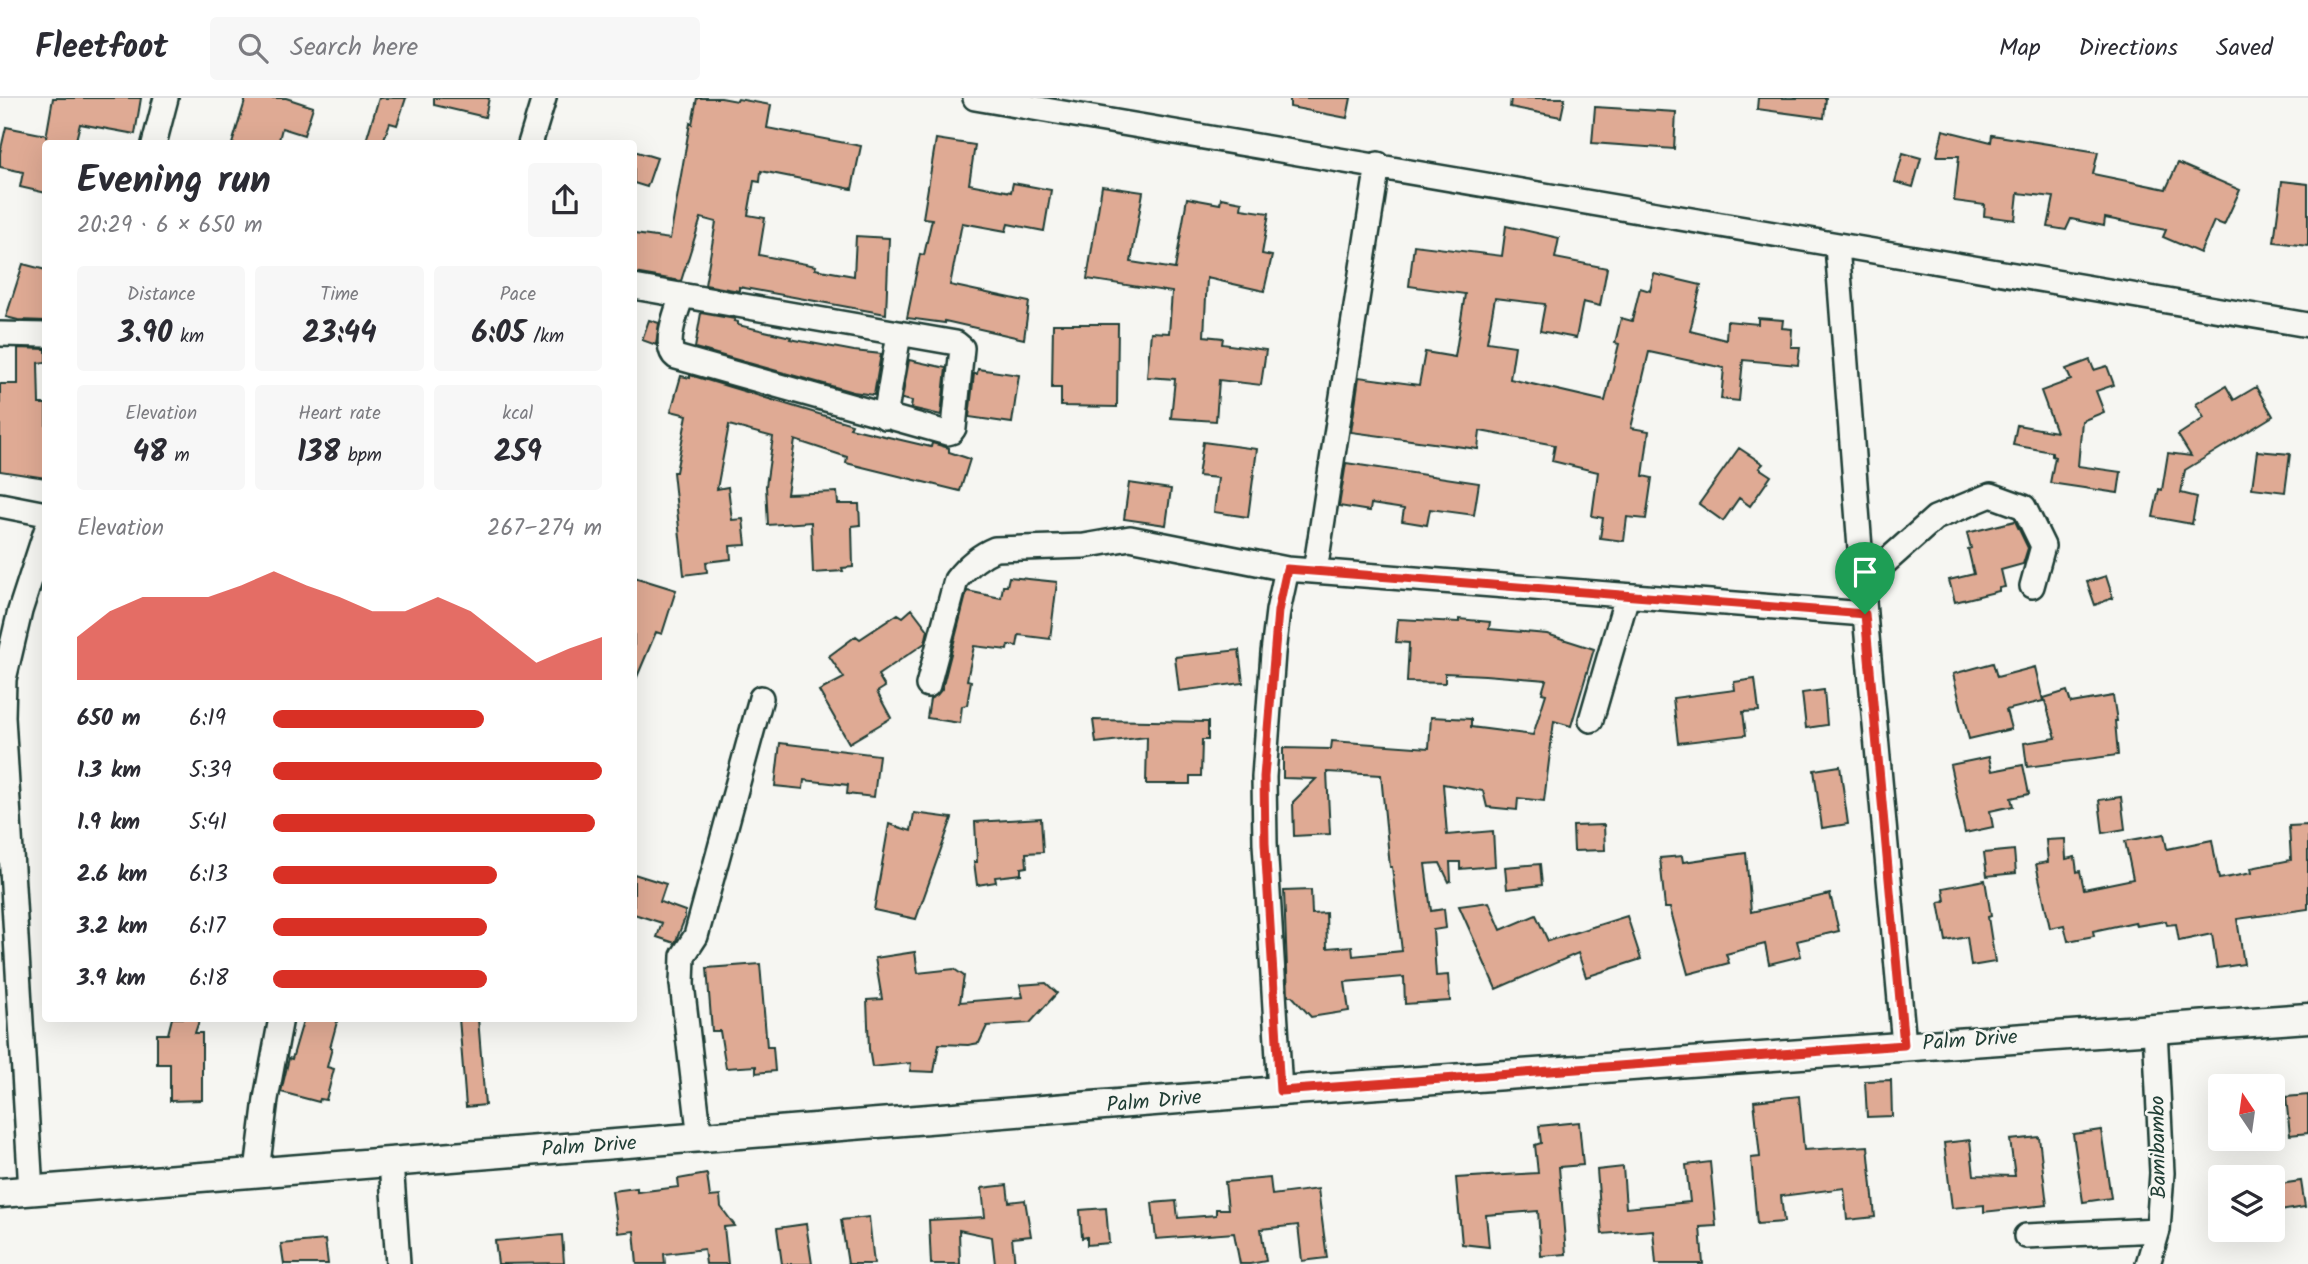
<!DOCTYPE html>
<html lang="en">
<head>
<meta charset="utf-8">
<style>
	body { margin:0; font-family:Kalam,sans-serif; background:#f7f7f7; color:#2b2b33; height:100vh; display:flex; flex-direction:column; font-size:26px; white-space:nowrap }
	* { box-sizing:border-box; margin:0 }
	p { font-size:23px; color:#7c7c81 }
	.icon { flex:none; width:38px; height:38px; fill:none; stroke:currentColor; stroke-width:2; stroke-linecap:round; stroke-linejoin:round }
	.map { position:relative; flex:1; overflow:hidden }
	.panel { position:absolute; left:42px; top:42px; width:595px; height:882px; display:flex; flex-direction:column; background:#fff; border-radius:7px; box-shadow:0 7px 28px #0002 }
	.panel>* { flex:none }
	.needle { width:46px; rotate:347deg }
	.fabs { position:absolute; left:2208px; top:976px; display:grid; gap:14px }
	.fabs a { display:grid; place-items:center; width:77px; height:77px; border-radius:7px; background:#fff; box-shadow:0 7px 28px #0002; font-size:35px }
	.pin { position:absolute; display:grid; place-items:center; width:60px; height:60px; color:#fff; margin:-72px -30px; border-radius:50% 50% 50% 0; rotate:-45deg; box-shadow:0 0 7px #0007 }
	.pin .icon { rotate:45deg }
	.round { display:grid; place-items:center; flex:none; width:74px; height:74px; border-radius:7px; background:#f7f7f7 }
	.summary { display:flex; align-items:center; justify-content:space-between; height:119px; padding:0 35px }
	h1 { font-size:38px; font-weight:800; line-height:52px }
	.figures { display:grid; grid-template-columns:repeat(3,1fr); gap:10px; height:119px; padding:7px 35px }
	.figures div { display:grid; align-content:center; border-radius:7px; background:#f7f7f7; text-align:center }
	.figures b { font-size:30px; font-weight:800 }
	.figures small { font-size:19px; font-weight:400 }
	.figures p { font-size:19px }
	.chart { height:196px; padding:14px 35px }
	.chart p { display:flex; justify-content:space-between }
	.chart svg { width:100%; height:126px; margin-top:7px; fill:#d93025; opacity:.7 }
	ul { padding:0 35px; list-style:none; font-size:23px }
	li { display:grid; grid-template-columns:112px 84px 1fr; align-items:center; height:52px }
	li i { height:18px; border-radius:9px; background:#d93025 }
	header { display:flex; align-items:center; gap:42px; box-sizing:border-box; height:98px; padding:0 35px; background:#fff; border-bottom:2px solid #e1e1e2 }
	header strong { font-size:33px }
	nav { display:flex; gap:38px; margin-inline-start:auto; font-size:24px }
	.search { width:490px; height:63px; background:#f7f7f7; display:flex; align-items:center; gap:18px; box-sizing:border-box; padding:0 24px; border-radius:7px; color:#7c7c81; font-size:26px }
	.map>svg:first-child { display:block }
	.building { fill:#dfaa94; stroke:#1f3d34; stroke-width:2 }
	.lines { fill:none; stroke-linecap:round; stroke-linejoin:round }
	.minor-casing { stroke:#1f3d34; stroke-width:28 }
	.tertiary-casing { stroke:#1f3d34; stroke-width:33 }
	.minor { stroke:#f6f6f2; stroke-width:23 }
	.tertiary { stroke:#f6f6f2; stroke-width:28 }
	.route-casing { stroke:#fff; stroke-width:14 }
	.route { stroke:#d93025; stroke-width:9 }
	.labels { text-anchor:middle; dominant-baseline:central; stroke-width:5; stroke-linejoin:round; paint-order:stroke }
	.street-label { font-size:21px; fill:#1f3d34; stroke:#f6f6f2 }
</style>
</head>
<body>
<header>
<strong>Fleetfoot</strong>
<div class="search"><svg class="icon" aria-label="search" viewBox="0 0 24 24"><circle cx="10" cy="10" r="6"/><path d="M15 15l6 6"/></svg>Search here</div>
<nav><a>Map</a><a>Directions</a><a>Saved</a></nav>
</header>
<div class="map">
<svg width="2308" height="1166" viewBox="0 0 2308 1166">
	<rect width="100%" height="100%" fill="#f6f6f2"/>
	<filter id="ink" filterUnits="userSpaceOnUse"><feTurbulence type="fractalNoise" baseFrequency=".0143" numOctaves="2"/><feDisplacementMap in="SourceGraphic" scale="14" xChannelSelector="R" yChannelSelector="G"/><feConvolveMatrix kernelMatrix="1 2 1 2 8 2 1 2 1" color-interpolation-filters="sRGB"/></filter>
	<g filter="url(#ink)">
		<!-- building -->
		<path class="building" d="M 53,0 L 141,0 L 135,36 L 80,26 L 75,46 L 46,46 L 46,95 L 20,89 L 23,74 L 0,69 L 0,55 L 6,29 L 46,37 L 46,40 Z
			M 246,0 L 286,0 L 313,9 L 304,37 L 282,30 L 278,46 L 232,46 Z
			M 379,0 L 406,0 L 397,27 L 390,25 L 382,46 L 365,46 Z
			M 434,0 L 489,0 L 485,19 L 434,7 Z
			M 697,0 L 721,0 L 737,3 L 738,1 L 771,7 L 767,30 L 861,48 L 852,91 L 761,73 L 760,84 L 754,83 L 748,117 L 765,120 L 759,157 L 816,168 L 815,171 L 854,178 L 856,138 L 889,140 L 886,216 L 739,189 L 739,193 L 705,187 L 716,124 L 701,120 L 681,183 L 634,175 L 634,136 L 670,141 L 690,25 L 692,26 Z
			M 1290,0 L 1351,0 L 1347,20 L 1290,9 Z
			M 1511,0 L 1565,0 L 1561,19 L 1510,9 Z
			M 1758,0 L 1826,0 L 1824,20 L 1757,11 Z
			M 1595,9 L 1676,14 L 1674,51 L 1592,45 Z
			M 1943,32 L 1991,44 L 1992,37 L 2098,54 L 2093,76 L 2166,91 L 2178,65 L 2240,92 L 2224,127 L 2214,123 L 2200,155 L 2163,139 L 2166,132 L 2105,120 L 2104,128 L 2071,121 L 2066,132 L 2048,129 L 2054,99 L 2018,95 L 2015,122 L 1984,118 L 1985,107 L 1954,103 L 1959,58 L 1937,58 Z
			M 936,41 L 975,47 L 969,86 L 1011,94 L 1013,85 L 1051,92 L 1044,133 L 1008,126 L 1006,133 L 962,125 L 950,187 L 1029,204 L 1024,241 L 945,223 L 945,225 L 907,220 L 920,156 L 924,157 L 932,121 L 923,120 Z
			M 634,53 L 657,60 L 647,89 L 634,85 Z
			M 1903,55 L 1921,60 L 1913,89 L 1895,84 Z
			M 2282,83 L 2308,86 L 2308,148 L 2274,144 Z
			M 1102,88 L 1143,94 L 1131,164 L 1175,171 L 1187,100 L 1220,106 L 1221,100 L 1242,104 L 1241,111 L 1269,115 L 1262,156 L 1272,158 L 1264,193 L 1207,180 L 1204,238 L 1223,240 L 1222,246 L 1266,252 L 1261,287 L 1219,282 L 1216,323 L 1171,320 L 1175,281 L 1147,279 L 1151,234 L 1169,235 L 1172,194 L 1087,181 Z
			M 1506,128 L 1559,140 L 1555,160 L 1607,170 L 1600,208 L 1583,204 L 1576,240 L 1540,233 L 1545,206 L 1495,200 L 1487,244 L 1515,248 L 1510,281 L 1605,303 L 1619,246 L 1615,245 L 1621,220 L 1632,223 L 1640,190 L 1650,193 L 1654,176 L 1701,187 L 1690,233 L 1726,242 L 1727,223 L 1758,226 L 1758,220 L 1783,222 L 1782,230 L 1792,231 L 1791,249 L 1800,249 L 1798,267 L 1743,262 L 1739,303 L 1721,301 L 1724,270 L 1649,254 L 1631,330 L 1649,333 L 1643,378 L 1652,380 L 1646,421 L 1627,419 L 1624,443 L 1600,440 L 1603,420 L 1592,418 L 1598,374 L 1552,363 L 1555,347 L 1480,333 L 1478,351 L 1351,334 L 1359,279 L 1419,287 L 1425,254 L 1455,259 L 1465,196 L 1409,188 L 1414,147 L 1502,158 Z
			M 23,166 L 46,172 L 46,223 L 18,222 L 6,219 Z
			M 701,215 L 735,221 L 734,223 L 738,224 L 738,227 L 791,239 L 790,241 L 854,253 L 881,256 L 874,297 L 853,294 L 695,250 Z
			M 649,222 L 659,225 L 656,247 L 642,242 Z
			M 1053,226 L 1118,226 L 1117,309 L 1061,308 L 1061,290 L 1052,290 Z
			M 18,250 L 46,251 L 46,264 L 38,265 L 39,306 L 46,306 L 46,380 L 0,373 L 0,286 L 18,286 Z
			M 909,262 L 946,270 L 941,317 L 911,310 L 912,303 L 902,301 Z
			M 2090,262 L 2094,272 L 2107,268 L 2114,287 L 2096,293 L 2104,314 L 2082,323 L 2078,368 L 2121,374 L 2118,395 L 2050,385 L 2055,359 L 2052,358 L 2052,354 L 2013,347 L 2017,327 L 2056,334 L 2041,293 L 2071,282 L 2066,271 Z
			M 978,271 L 1019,277 L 1012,325 L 969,319 L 974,276 L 977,276 Z
			M 690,277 L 852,326 L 850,330 L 931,349 L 932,345 L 949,350 L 949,354 L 970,361 L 960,393 L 846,365 L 847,359 L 795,342 L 787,396 L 837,394 L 838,406 L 859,406 L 860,427 L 852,428 L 853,469 L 842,470 L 843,473 L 813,475 L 811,424 L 768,427 L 766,388 L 773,339 L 729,327 L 717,391 L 728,389 L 732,422 L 743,421 L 746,447 L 730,448 L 731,461 L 706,464 L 707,474 L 684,477 L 673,374 L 676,374 L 687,317 L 671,313 L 681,278 L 690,280 Z
			M 2226,288 L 2234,302 L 2256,289 L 2273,318 L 2185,372 L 2181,395 L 2197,399 L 2192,426 L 2153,419 L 2159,391 L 2162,392 L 2168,355 L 2191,358 L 2178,337 L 2204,320 L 2196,306 Z
			M 1203,344 L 1257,351 L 1248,419 L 1214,414 L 1218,380 L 1198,378 Z
			M 1739,350 L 1763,366 L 1759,370 L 1771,378 L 1750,408 L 1739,400 L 1723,423 L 1699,406 Z
			M 2257,353 L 2290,356 L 2285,394 L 2252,390 Z
			M 1346,365 L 1479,385 L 1474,417 L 1430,411 L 1427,427 L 1402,423 L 1404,411 L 1371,406 L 1370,413 L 1339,408 Z
			M 1129,385 L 1171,391 L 1166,427 L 1124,421 Z
			M 2015,423 L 2028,450 L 2023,466 L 2001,472 L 2005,489 L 1999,490 L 1999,493 L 1955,504 L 1949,482 L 1974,476 L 1968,451 L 1971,450 L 1967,435 Z
			M 2106,478 L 2113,500 L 2095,507 L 2087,484 Z
			M 634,479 L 676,492 L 662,536 L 656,534 L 634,586 Z
			M 1009,479 L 1057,484 L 1050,541 L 1019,537 L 1017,548 L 1008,547 L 1007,552 L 974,548 L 967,582 L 971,583 L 967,607 L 962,608 L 960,625 L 927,620 L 930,601 L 937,597 L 942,591 L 967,493 L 1001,500 L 1003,488 L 1007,488 Z
			M 912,511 L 928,532 L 925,545 L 878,577 L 885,589 L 877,594 L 891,620 L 849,645 L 819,593 L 844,580 L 829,558 L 856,538 L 860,541 L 898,516 L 903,519 Z
			M 1398,521 L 1459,524 L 1459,521 L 1490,524 L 1489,531 L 1547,536 L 1594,551 L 1571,628 L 1554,623 L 1544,703 L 1518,700 L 1517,712 L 1487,709 L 1483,693 L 1443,686 L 1447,737 L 1493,733 L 1495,768 L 1460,771 L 1460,764 L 1450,764 L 1451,783 L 1449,784 L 1440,765 L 1425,766 L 1431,813 L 1444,811 L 1446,830 L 1433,832 L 1436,878 L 1448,877 L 1450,903 L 1405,906 L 1404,879 L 1345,884 L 1349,913 L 1311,919 L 1292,898 L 1288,898 L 1284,793 L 1311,792 L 1312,816 L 1326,815 L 1327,850 L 1352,848 L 1353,858 L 1402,853 L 1392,769 L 1390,769 L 1381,677 L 1327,674 L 1330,736 L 1294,738 L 1293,704 L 1316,681 L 1283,680 L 1283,650 L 1331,651 L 1332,643 L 1429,650 L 1431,619 L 1471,621 L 1471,629 L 1533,637 L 1546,596 L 1542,595 L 1546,582 L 1485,577 L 1445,575 L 1445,585 L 1407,584 L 1409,545 L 1396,544 Z
			M 1239,552 L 1243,585 L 1179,593 L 1175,559 Z
			M 1993,565 L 1997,579 L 2035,569 L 2043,603 L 2006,612 L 2011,631 L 1969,641 L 1953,576 Z
			M 1755,581 L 1759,613 L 1743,614 L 1746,637 L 1678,645 L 1673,600 L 1735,592 L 1734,584 Z
			M 1824,592 L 1827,627 L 1806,630 L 1802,595 Z
			M 2067,593 L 2071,605 L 2113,598 L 2117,623 L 2115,623 L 2118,657 L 2027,669 L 2024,645 L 2056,640 L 2044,600 Z
			M 1093,622 L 1208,624 L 1208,642 L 1202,642 L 1201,678 L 1190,678 L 1190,686 L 1146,686 L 1147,639 L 1096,645 Z
			M 780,645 L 879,657 L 874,699 L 847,696 L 848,687 L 804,682 L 803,691 L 775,688 Z
			M 1989,659 L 1992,673 L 2023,667 L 2029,696 L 2011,700 L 2013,708 L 1990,713 L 1993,729 L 1965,735 L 1950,667 Z
			M 1840,668 L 1848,726 L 1822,730 L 1814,672 Z
			M 2121,699 L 2125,731 L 2103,735 L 2099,702 Z
			M 914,715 L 952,720 L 916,821 L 874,812 L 889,726 L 911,733 Z
			M 1041,720 L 1043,754 L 1026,755 L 1027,769 L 1021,770 L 1021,776 L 995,779 L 996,784 L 977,787 L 974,764 L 977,764 L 975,724 Z
			M 1604,727 L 1605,752 L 1574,753 L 1573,728 Z
			M 2308,727 L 2308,811 L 2237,821 L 2244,866 L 2217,870 L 2212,836 L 2179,843 L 2176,826 L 2167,827 L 2166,823 L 2136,828 L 2135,824 L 2093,833 L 2094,838 L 2068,843 L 2064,827 L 2050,830 L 2036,766 L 2048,764 L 2046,742 L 2065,741 L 2066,761 L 2075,759 L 2077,774 L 2080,773 L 2084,791 L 2133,781 L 2125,743 L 2164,736 L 2167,751 L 2212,742 L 2219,781 L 2252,775 L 2251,770 L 2291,762 L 2289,728 Z
			M 2014,752 L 2016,775 L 1987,778 L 1984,755 Z
			M 1746,755 L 1751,814 L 1830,796 L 1839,833 L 1797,843 L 1801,858 L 1769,866 L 1765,846 L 1726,856 L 1729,865 L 1688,876 L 1670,810 L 1665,810 L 1660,760 L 1682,758 L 1683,764 Z
			M 1540,766 L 1542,787 L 1507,791 L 1505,769 Z
			M 634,776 L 666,786 L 660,804 L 685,813 L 685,820 L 675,845 L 657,839 L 662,825 L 634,816 Z
			M 1985,782 L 1991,818 L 1988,819 L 1995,864 L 1971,868 L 1967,839 L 1946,843 L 1939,804 L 1945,803 L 1943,790 Z
			M 1489,804 L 1501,832 L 1536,817 L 1548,843 L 1627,818 L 1641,861 L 1586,879 L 1578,855 L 1496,891 L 1459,808 Z
			M 915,854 L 918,875 L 954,871 L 964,878 L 960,904 L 1023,899 L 1020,887 L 1046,885 L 1057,895 L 1030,925 L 987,928 L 979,945 L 968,947 L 939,946 L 934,974 L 910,973 L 911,965 L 872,969 L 869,951 L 867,902 L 882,901 L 875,860 Z
			M 760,866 L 767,949 L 773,949 L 775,973 L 756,975 L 756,968 L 726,970 L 720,933 L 712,933 L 707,870 Z
			M 172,920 L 200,920 L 195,935 L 202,935 L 202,1002 L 170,1003 L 170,966 L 157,966 L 157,936 L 168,936 Z
			M 304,920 L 338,920 L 330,950 L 332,950 L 327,969 L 334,971 L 326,1002 L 320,1001 L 319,1004 L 281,994 L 289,960 L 292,961 Z
			M 459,920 L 478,920 L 485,1007 L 466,1009 Z
			M 1891,982 L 1892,1018 L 1867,1019 L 1865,983 Z
			M 2308,997 L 2308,1035 L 2290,1037 L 2286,999 Z
			M 1799,998 L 1804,1052 L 1868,1048 L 1875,1119 L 1847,1122 L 1844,1090 L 1781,1098 L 1784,1124 L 1757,1126 L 1751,1060 L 1760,1059 L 1754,1003 Z
			M 1579,1024 L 1583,1067 L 1559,1069 L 1566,1156 L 1541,1158 L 1538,1113 L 1486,1117 L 1489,1149 L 1462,1146 L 1456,1080 L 1538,1075 L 1535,1047 L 1541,1045 L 1539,1028 Z
			M 2101,1032 L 2111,1100 L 2083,1104 L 2073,1036 Z
			M 2039,1039 L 2047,1107 L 1984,1114 L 1984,1107 L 1952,1110 L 1944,1045 L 1970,1042 L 1974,1077 L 2015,1078 L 2010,1042 Z
			M 1710,1064 L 1716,1128 L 1700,1129 L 1703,1166 L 1656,1166 L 1653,1132 L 1602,1136 L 1597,1072 L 1623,1069 L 1626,1110 L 1690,1104 L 1686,1067 Z
			M 707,1076 L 710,1099 L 720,1098 L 721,1109 L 735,1128 L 724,1129 L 728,1166 L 706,1166 L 704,1151 L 664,1156 L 665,1166 L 637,1166 L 634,1133 L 618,1135 L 612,1093 L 637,1090 L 637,1094 L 679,1089 L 678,1081 Z
			M 1270,1080 L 1272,1097 L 1318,1091 L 1327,1160 L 1302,1163 L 1298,1127 L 1261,1131 L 1266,1163 L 1250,1166 L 1240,1166 L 1234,1135 L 1156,1141 L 1152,1105 L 1176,1103 L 1178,1120 L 1216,1117 L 1216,1111 L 1228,1111 L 1225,1084 Z
			M 2301,1083 L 2305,1109 L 2273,1114 L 2273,1087 Z
			M 1007,1087 L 1009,1104 L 1025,1102 L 1031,1138 L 1012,1140 L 1015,1166 L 995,1166 L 992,1139 L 959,1132 L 960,1166 L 931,1166 L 929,1122 L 985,1119 L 982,1090 Z
			M 1106,1110 L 1109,1145 L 1087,1147 L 1087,1139 L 1082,1140 L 1080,1112 Z
			M 869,1119 L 874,1166 L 848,1166 L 841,1122 Z
			M 806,1126 L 812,1166 L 782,1166 L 777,1130 Z
			M 562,1137 L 564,1165 L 498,1166 L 495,1143 Z
			M 325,1142 L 328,1166 L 284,1166 L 281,1146 Z"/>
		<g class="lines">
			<defs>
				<path id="minor" d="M 975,0 C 1420,73 1864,152 2308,227
					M 154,46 L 166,0
					M 530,46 L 544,0
					M 1837,148 L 1865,516 L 1904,947
					M 634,189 L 956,245 L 962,250 L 954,330 L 951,334 L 947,335 L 676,259 C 662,249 677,212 682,198
					M 0,236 L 46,237
					M 885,319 L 899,236
					M 0,407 L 46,416
					M 1315,473 L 1378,66
					M 1862,478 L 1871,477 L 1935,420 L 1991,397 L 2024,409 L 2043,448 L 2032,488
					M 928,587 L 956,482 C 967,468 978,458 995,451 L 1084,448 L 1130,440 L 1287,471 L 1865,516
					M 1591,622 L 1627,498
					M 1280,993 L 1265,745 L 1264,679 L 1273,555 L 1278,513 L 1287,471
					M 700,1041 L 682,886 L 683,858 L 696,838 L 761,600
					M 391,1064 L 398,1166
					M 257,1073 L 266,1001 L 281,920
					M 31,1093 L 3,619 L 4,581 L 20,513 L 46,433
					M 2026,1138 L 2158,1132
					M 2148,1166 L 2158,1132 L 2162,1075 L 2155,930"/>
				<path id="tertiary" d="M 0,1095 L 1280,993 L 2308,920"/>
			</defs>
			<!-- minor casing -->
			<use href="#minor" class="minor-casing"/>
			<!-- tertiary casing -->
			<use href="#tertiary" class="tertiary-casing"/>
			<!-- minor -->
			<use href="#minor" class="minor"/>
			<!-- tertiary -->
			<use href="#tertiary" class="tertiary"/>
		</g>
	</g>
	<g class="lines" filter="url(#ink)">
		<defs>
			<path id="route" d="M 1287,471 L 1865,516 L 1904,947 L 1280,993 L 1265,745 L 1264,679 L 1278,513 Z"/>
		</defs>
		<!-- route casing -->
		<use href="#route" class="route-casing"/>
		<!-- route -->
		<use href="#route" class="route"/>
	</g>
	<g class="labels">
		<!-- street labels -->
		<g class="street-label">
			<text transform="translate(1970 943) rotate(-4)">Palm Drive</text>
			<text transform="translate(1154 1004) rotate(-5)">Palm Drive</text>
			<text transform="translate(589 1049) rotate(-4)">Palm Drive</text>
			<text transform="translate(2159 1049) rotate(-91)">Bamibambo</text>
		</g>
	</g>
</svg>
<div class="fabs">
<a><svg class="needle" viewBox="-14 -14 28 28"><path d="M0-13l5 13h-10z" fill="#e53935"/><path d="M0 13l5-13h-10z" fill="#7c7c81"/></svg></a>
<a><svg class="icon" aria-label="layers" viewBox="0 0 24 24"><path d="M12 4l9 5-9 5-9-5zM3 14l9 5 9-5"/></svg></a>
</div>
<div class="pin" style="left:1865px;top:516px;background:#1e9e55"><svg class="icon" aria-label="arrive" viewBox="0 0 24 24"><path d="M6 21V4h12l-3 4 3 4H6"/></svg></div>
<section class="panel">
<div class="summary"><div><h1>Evening run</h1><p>20:29 · 6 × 650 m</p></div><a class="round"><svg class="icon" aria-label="share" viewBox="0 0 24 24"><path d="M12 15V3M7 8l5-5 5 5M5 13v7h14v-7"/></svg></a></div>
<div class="figures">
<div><p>Distance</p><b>3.90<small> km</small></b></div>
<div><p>Time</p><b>23:44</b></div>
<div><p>Pace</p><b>6:05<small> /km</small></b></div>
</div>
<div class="figures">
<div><p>Elevation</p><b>48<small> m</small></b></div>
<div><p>Heart rate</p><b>138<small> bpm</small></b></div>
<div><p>kcal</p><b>259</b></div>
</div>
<div class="chart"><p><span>Elevation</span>267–274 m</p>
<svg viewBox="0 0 160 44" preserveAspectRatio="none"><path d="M0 44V29L10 20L20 15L30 15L40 15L50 11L60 6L70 11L80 15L90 20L100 20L110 15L120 20L130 29L140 38L150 33L160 29V44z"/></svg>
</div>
<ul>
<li><b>650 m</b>6:19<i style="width:64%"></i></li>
<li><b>1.3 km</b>5:39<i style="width:100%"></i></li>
<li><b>1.9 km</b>5:41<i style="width:98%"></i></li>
<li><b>2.6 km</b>6:13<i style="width:68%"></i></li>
<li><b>3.2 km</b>6:17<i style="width:65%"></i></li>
<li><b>3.9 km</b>6:18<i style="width:65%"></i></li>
</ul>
</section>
</div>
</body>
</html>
